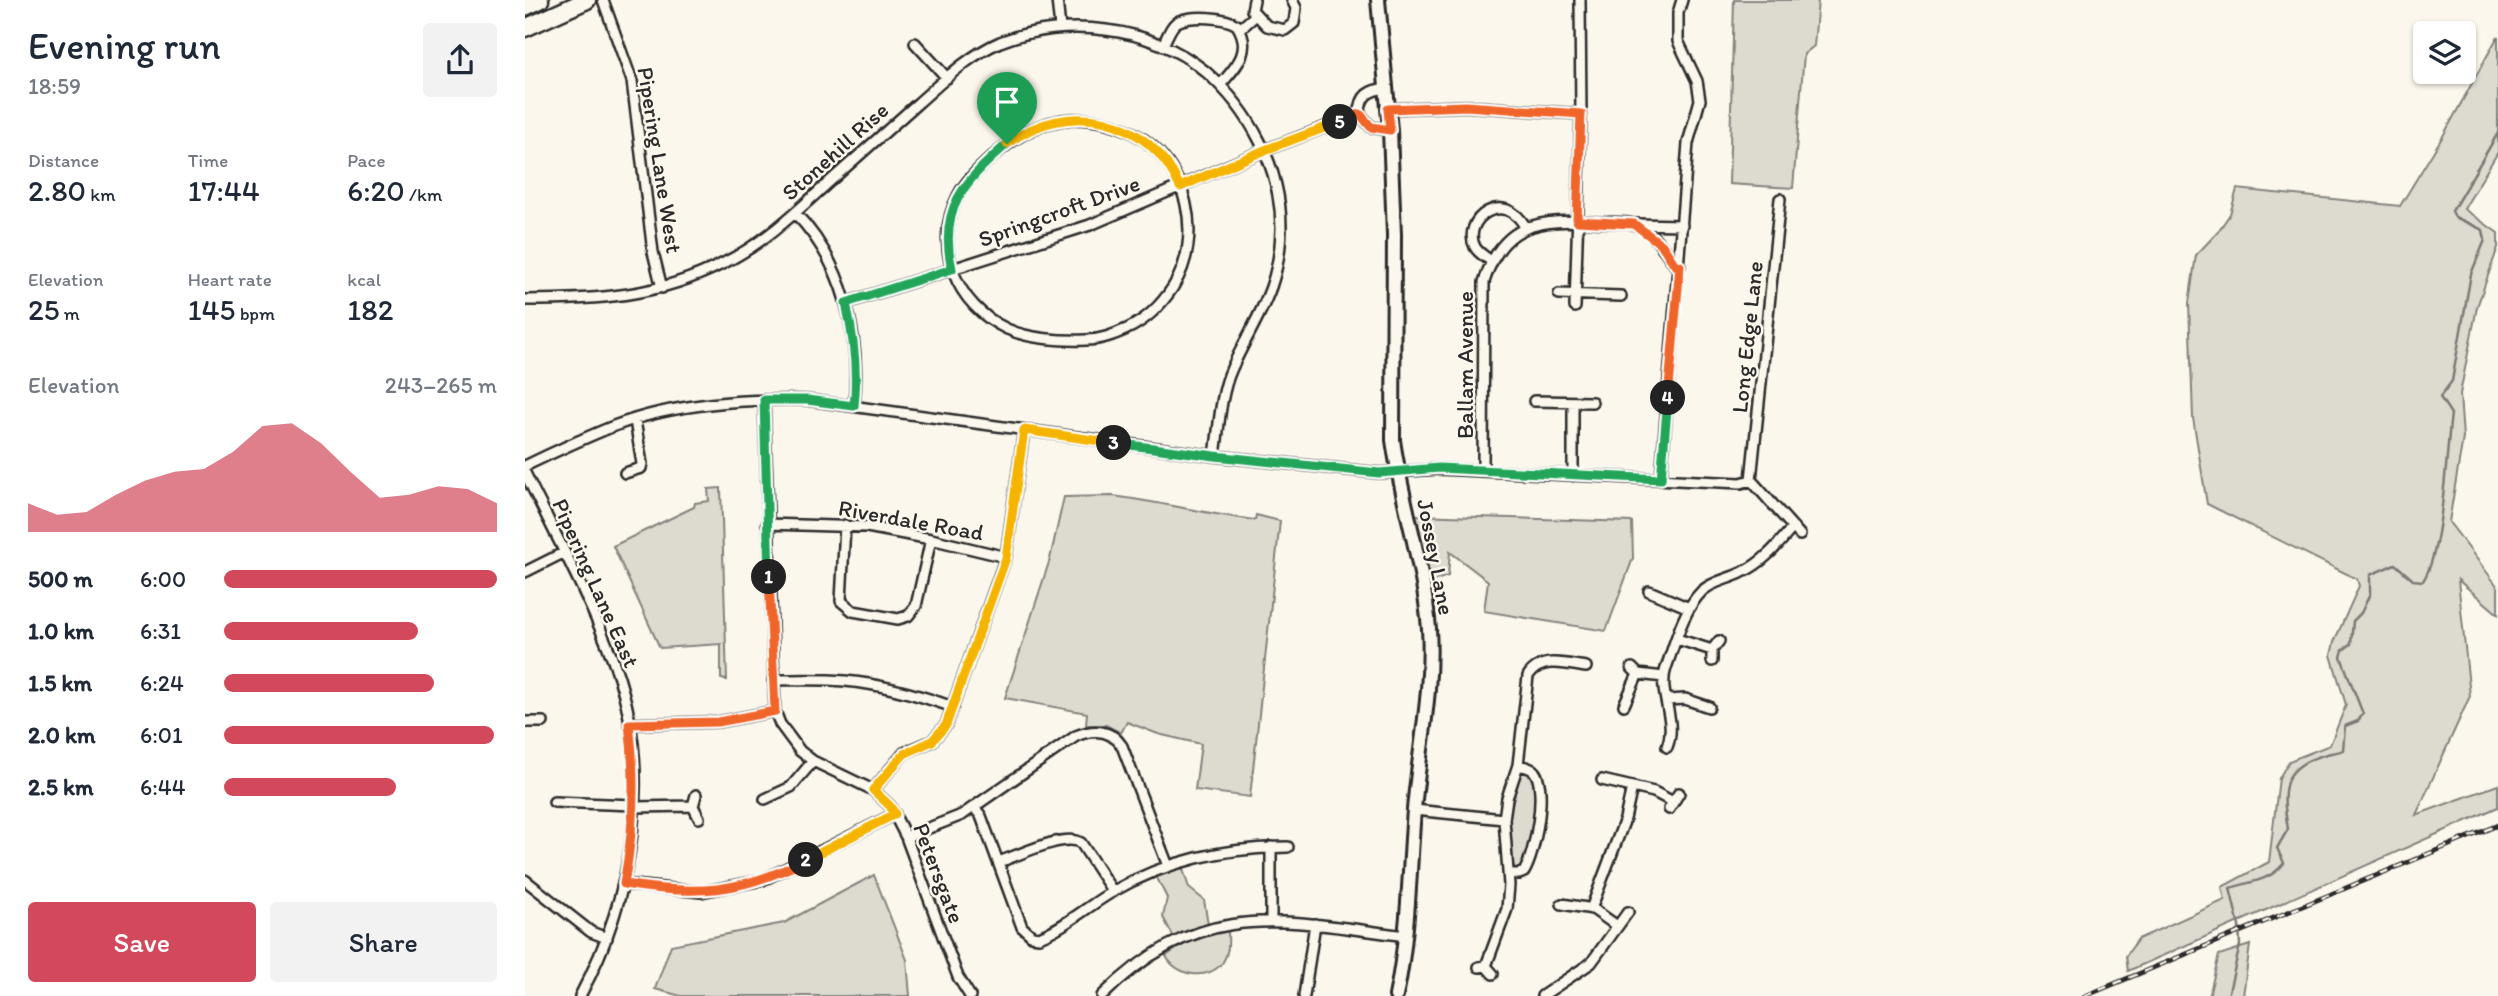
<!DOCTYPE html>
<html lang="en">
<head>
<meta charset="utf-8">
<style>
	body { margin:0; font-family:Itim,sans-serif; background:#f2f2f3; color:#1f2937; height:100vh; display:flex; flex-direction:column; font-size:26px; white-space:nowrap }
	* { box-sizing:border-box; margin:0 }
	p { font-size:23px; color:#747a83 }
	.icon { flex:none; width:38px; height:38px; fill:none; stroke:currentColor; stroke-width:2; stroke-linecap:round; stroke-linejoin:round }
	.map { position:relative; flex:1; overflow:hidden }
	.drawer { display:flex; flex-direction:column; background:#fff; width:525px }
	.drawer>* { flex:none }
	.tools { position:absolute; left:1888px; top:21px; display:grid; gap:14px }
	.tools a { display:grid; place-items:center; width:63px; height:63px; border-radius:7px; background:#fff; box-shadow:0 2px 5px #0004; font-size:35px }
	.pin { position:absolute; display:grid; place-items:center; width:60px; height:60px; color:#fff; margin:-72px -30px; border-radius:50% 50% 50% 0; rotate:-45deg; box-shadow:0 0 7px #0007 }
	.pin .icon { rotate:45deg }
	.km { position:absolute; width:35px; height:35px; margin:-18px; border-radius:50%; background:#222; color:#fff; font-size:19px; line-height:35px; text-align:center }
	.round { display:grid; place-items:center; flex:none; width:74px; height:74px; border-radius:7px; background:#f2f2f3 }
	.overview { display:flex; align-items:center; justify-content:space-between; height:119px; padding:0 28px }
	h1 { font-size:38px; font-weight:600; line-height:52px }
	.metrics { display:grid; grid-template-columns:repeat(3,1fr); gap:10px; height:119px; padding:7px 28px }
	.metrics div { display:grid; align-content:center }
	.metrics b { font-size:30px; font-weight:600 }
	.metrics small { font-size:19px; font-weight:400 }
	.metrics p { font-size:19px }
	.chart { height:196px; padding:14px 28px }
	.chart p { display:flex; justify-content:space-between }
	.chart svg { width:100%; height:126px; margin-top:7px; fill:#d1495b; opacity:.7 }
	.button { display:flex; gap:14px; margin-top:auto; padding:14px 28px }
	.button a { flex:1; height:80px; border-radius:7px; background:#d1495b; color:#fff; font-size:28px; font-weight:600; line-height:80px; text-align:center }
	.button a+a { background:#f2f2f3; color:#1f2937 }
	ul { padding:0 28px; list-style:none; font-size:23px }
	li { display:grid; grid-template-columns:112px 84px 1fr; align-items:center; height:52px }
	li i { height:18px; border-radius:9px; background:#d1495b }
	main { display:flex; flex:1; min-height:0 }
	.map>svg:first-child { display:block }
	.green { fill:#dddad0; stroke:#84827e; stroke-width:2 }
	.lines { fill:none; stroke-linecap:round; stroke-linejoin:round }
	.stream { stroke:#7b7a75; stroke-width:2.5 }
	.street-casing { stroke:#2b2b2b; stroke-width:14 }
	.secondary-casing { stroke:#2b2b2b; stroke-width:18 }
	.highway-casing { stroke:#2b2b2b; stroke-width:21 }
	.street { stroke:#fbf7ec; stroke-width:9 }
	.secondary { stroke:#fbf7ec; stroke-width:12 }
	.highway { stroke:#fbf7ec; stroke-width:16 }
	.rail-casing { stroke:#2b2b2b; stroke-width:5 }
	.rail { stroke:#fbf7ec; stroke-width:2.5; stroke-dasharray:8; stroke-linecap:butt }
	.split-1-casing { stroke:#fff; stroke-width:14 }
	.split-2-casing { stroke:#fff; stroke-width:14 }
	.split-3-casing { stroke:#fff; stroke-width:14 }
	.split-4-casing { stroke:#fff; stroke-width:14 }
	.split-5-casing { stroke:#fff; stroke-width:14 }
	.split-6-casing { stroke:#fff; stroke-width:14 }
	.split-1 { stroke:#22a559; stroke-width:9 }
	.split-2 { stroke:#f0652b; stroke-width:9 }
	.split-3 { stroke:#f5b400; stroke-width:9 }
	.split-4 { stroke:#22a559; stroke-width:9 }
	.split-5 { stroke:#f0652b; stroke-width:9 }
	.split-6 { stroke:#f5b400; stroke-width:9 }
	.labels { text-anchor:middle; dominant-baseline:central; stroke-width:5; stroke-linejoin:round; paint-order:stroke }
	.street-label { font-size:23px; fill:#2b2b2b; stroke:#fbf7ec }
</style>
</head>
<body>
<main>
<section class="drawer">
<div class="overview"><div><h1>Evening run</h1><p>18:59</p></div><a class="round"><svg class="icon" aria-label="share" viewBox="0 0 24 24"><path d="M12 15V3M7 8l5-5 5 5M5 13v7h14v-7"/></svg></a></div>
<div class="metrics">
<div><p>Distance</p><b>2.80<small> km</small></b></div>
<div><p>Time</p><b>17:44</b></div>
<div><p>Pace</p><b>6:20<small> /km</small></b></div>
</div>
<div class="metrics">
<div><p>Elevation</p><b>25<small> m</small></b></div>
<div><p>Heart rate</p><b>145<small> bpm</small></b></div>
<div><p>kcal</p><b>182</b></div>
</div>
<div class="chart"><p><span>Elevation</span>243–265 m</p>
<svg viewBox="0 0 160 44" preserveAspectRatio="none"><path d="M0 44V34L10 38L20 37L30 31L40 26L50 23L60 22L70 16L80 7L90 6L100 13L110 23L120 32L130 31L140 28L150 29L160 34V44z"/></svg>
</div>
<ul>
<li><b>500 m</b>6:00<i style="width:100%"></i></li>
<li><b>1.0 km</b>6:31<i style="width:71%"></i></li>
<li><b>1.5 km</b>6:24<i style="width:77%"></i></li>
<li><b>2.0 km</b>6:01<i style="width:99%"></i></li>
<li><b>2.5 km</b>6:44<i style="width:63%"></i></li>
</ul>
<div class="button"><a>Save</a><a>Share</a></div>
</section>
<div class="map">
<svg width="1973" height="996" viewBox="0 0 1973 996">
	<rect width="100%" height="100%" fill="#fbf7ec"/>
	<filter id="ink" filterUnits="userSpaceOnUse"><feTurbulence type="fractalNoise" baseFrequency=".0143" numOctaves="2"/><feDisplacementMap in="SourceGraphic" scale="14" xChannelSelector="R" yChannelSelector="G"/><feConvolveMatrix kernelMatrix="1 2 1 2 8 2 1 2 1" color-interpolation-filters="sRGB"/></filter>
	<g filter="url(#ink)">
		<!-- green -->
		<path class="green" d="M 1209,0 L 1293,0 L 1289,46 L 1279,54 L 1268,188 L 1204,184 Z
			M 1973,36 L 1973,152 L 1939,209 L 1973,233 L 1973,247 L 1952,307 L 1935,394 L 1938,438 L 1924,522 L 1973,587 L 1973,614 L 1933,580 L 1945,696 L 1891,815 L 1973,785 L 1973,807 L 1603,971 L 1601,956 L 1613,939 L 1700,900 L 1697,887 L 1744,862 L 1754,778 L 1764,761 L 1805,745 L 1821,705 L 1806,655 L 1809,642 L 1834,586 L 1832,579 L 1682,504 L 1668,418 L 1664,303 L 1671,255 L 1692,233 L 1705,214 L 1712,189 L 1875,206 L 1918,136 Z
			M 196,488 L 202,680 L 196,679 L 196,644 L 135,648 L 88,546 L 169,507 L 170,503 L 184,501 L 183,489 Z
			M 587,496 C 635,502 682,514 730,520 L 731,515 L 755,521 L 725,797 L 670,790 L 676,744 L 633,734 L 602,722 L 596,733 L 581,725 L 561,725 L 562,713 L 480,698 L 525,559 L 539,497 Z
			M 891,515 L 1107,522 L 1108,558 L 1081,631 L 959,611 L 963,581 L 925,552 L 923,576 L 902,583 Z
			M 1001,770 L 1008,774 C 1014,814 1011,833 996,870 L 987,866 L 983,819 L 995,773 Z
			M 657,866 L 664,888 L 679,900 L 683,924 L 649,938 L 638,917 L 642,898 L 631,876 Z
			M 349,875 L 382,960 L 385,996 L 156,996 L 130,989 L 146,945 L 259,923 Z
			M 703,929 C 703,940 705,951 698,962 C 683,982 651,976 641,956 L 668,938 Z
			M 1725,945 L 1718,996 L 1684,996 L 1694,955 Z"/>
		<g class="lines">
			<!-- stream -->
			<path class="stream" d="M 1703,996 L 1715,945 L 1714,926 L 1705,888 C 1725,882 1747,880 1759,863 L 1752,848 L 1763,829 C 1756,788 1756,766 1802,754 C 1808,752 1812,753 1818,750 L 1820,726 L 1833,721 L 1838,714 L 1816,657 L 1818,650 L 1826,644 L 1828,621 L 1836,613 L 1845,594 L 1845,575 L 1870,564 L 1888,580 L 1898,581 C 1918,551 1921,453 1926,414 L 1915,397 L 1927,381 L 1946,274 L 1960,240 L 1958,230 L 1930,217 L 1927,211 L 1973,133"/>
			<defs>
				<path id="street" d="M 78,0 L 107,81 L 128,252 L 137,288
					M 532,0 L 535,28
					M 729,0 L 727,10 L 742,26 L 760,30 L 769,23 L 771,8 L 767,0
					M 715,29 L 731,15
					M 390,43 L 422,78
					M 638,45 C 642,38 646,24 654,21 C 668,15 700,17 712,25 C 728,50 712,66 695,85
					M 862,88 C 844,90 835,95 835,114 L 846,127 L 865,130
					M 863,109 L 941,106 L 1056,114
					M 548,119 C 570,119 590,123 610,134 C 662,163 680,236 648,287 C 637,304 621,320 602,329 C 588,335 576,340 561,340 C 537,341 504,339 482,329 C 431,306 407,246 433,196 C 441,180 455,168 468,156 C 493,135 515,121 548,119 Z
					M 270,213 C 320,264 336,338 329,406
					M 1109,224 L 1157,225
					M 966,261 C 961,257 953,253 950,247 C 936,220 979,187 1001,228
					M 1034,294 L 1096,296
					M 0,300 C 72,300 133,297 199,263 C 239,243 270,213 303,183 C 333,156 363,130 393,103 C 418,81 443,56 475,42 C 508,29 546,25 581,30 C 616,34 652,48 680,71 C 725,110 756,167 756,228 C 755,290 731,316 707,368 C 695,394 694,428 690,456
					M 321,303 L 565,225 L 740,150 L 835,114
					M 1050,307 L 1056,114 L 1055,0
					M 239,400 L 250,711 L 255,724 L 275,751 L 288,761 L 348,790 L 365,806 L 381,837 L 433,977 L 445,996
					M 1009,401 L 1067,402
					M 0,466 C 29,452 59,438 89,426 C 150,403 218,399 282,400 L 690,456 L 854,473 L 914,469 L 1216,483 L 1226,480
					M 958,471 L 959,282 C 977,222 1015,219 1070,222 C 1081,223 1097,221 1108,224 C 1126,229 1140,250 1150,265 L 1155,266
					M 0,473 C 31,536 66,600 90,666 C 129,774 108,897 55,996
					M 100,473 L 116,468 L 117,464 L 110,420
					M 1048,476 L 1048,402
					M 1136,479 L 1163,143 L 1175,100 L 1172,81 L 1153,41 L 1153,13 L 1157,0
					M 1226,480 L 1255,199
					M 1226,480 L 1275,535
					M 242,524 L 342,527 L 406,539 L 481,557
					M 320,525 L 316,601 L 328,611 L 373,619 L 383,616 L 391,606 L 406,539
					M 0,572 L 38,553
					M 1124,591 L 1164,608
					M 1152,639 L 1187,650
					M 1187,661 L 1187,650 L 1194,641
					M 1113,674 L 1139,677
					M 248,680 C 272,680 296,679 320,681 C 357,684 394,695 428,707
					M 1142,700 L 1160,699 L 1184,707
					M 1099,705 L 1113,674 L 1107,668
					M 0,722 L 18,722
					M 104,724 L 193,722 L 250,711
					M 1142,747 C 1153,719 1132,694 1141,668 C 1150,643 1158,610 1177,591 C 1188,581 1204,579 1216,573 C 1238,563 1253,545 1268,527
					M 1077,780 L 1129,792 L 1148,802
					M 348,790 L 379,753 L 407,741 L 421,725 L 481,557 L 499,430
					M 171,795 L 168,806 L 174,818
					M 240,799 L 266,787 L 288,761
					M 29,802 L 109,805
					M 109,807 L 168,806
					M 449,807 L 456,816 L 497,927 L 507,936 L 514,937 C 540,927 563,906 587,892 C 642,860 700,848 763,847
					M 1144,809 L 1154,793
					M 889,810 L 979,819
					M 381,837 L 437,815 L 551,736 C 568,729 586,729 597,746 L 643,866
					M 746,847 L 746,920
					M 474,862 C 492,856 540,832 556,843 L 588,892
					M 983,874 L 994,874 L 999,872 C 1010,854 1023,788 1009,771 C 1005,767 998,766 993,765
					M 0,880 L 66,932 L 82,938
					M 99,884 L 176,892 L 238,880 L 370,814
					M 1037,904 L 1068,909 L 1092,926
					M 1066,909 L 1100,819 L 1107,787
					M 961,966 L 982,909 L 984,885 L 979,819 L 982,798 L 993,765 L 1003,676 C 1016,656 1041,664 1061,667
					M 954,967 L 961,966 L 968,974
					M 577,996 C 677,897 757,920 881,936
					M 779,996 L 790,924
					M 1017,996 L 1066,963 L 1103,912"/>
				<path id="secondary" d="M 853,0 L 865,130 L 869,235 L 868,440 C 877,504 899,566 904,629 C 908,689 894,750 889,810 C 884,872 884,934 871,996"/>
				<path id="highway" d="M 0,7 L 15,0
					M 0,28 L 62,0"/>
			</defs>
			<!-- street casing -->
			<use href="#street" class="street-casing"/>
			<!-- secondary casing -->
			<use href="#secondary" class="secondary-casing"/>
			<!-- highway casing -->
			<use href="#highway" class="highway-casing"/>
			<!-- street -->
			<use href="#street" class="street"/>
			<!-- secondary -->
			<use href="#secondary" class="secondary"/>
			<!-- highway -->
			<use href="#highway" class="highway"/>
			<defs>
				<path id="rail" d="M 1560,996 L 1973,825"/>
			</defs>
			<!-- rail casing -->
			<use href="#rail" class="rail-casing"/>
			<!-- rail -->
			<use href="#rail" class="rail"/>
		</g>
	</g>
	<g class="lines" filter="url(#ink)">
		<defs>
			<path id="split-1" d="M 244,577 L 239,400 L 282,400 L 329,406 C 333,371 329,338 321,303 L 427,269 C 413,208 439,182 482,144"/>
			<path id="split-2" d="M 244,577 L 250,711 L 193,722 L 104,724 C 111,778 109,830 99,884 C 171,896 215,893 281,860"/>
			<path id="split-3" d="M 281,860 L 370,814 L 365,806 L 348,790 L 379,754 L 407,741 L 421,725 L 481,558 L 499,430 L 589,443"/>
			<path id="split-4" d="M 589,443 L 690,456 L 854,473 L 914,468 L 1136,479 L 1143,398"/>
			<path id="split-5" d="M 815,122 L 835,114 L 846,127 L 865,130 L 863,109 L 941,106 L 1056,114 L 1052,221 L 1109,224 L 1137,245 L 1150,265 L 1155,266 L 1143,398"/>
			<path id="split-6" d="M 482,144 C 543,98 624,116 655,187 L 740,150 L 815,122"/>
		</defs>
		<!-- split-1 casing -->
		<use href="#split-1" class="split-1-casing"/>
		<!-- split-2 casing -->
		<use href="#split-2" class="split-2-casing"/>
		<!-- split-3 casing -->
		<use href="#split-3" class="split-3-casing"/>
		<!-- split-4 casing -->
		<use href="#split-4" class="split-4-casing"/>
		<!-- split-5 casing -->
		<use href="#split-5" class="split-5-casing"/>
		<!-- split-6 casing -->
		<use href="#split-6" class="split-6-casing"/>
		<!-- split-1 -->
		<use href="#split-1" class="split-1"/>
		<!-- split-2 -->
		<use href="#split-2" class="split-2"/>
		<!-- split-3 -->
		<use href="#split-3" class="split-3"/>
		<!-- split-4 -->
		<use href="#split-4" class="split-4"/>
		<!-- split-5 -->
		<use href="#split-5" class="split-5"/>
		<!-- split-6 -->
		<use href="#split-6" class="split-6"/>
	</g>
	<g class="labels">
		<!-- street labels -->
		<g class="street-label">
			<text transform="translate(310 151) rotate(-42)">Stonehill Rise</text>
			<text transform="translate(135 160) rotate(81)">Pipering Lane West</text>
			<text transform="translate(534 211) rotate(-20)">Springcroft Drive</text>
			<text transform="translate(1222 337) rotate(-84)">Long Edge Lane</text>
			<text transform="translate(940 365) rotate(-90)">Ballam Avenue</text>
			<text transform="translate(386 520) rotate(10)">Riverdale Road</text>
			<text transform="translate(911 557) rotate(79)">Jossey Lane</text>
			<text transform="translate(71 583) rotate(66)">Pipering Lane East</text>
			<text transform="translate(414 873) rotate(69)">Petersgate</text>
		</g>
	</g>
</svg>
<div class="tools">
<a><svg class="icon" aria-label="layers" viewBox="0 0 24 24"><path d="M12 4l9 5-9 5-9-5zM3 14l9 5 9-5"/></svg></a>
</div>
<div class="pin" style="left:482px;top:144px;background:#1e9e55"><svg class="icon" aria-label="arrive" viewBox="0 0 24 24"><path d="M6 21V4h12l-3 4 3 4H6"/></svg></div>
<b class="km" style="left:244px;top:577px">1</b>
<b class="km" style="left:281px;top:860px">2</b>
<b class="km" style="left:589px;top:443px">3</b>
<b class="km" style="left:1143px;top:398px">4</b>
<b class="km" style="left:815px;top:122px">5</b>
</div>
</main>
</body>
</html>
